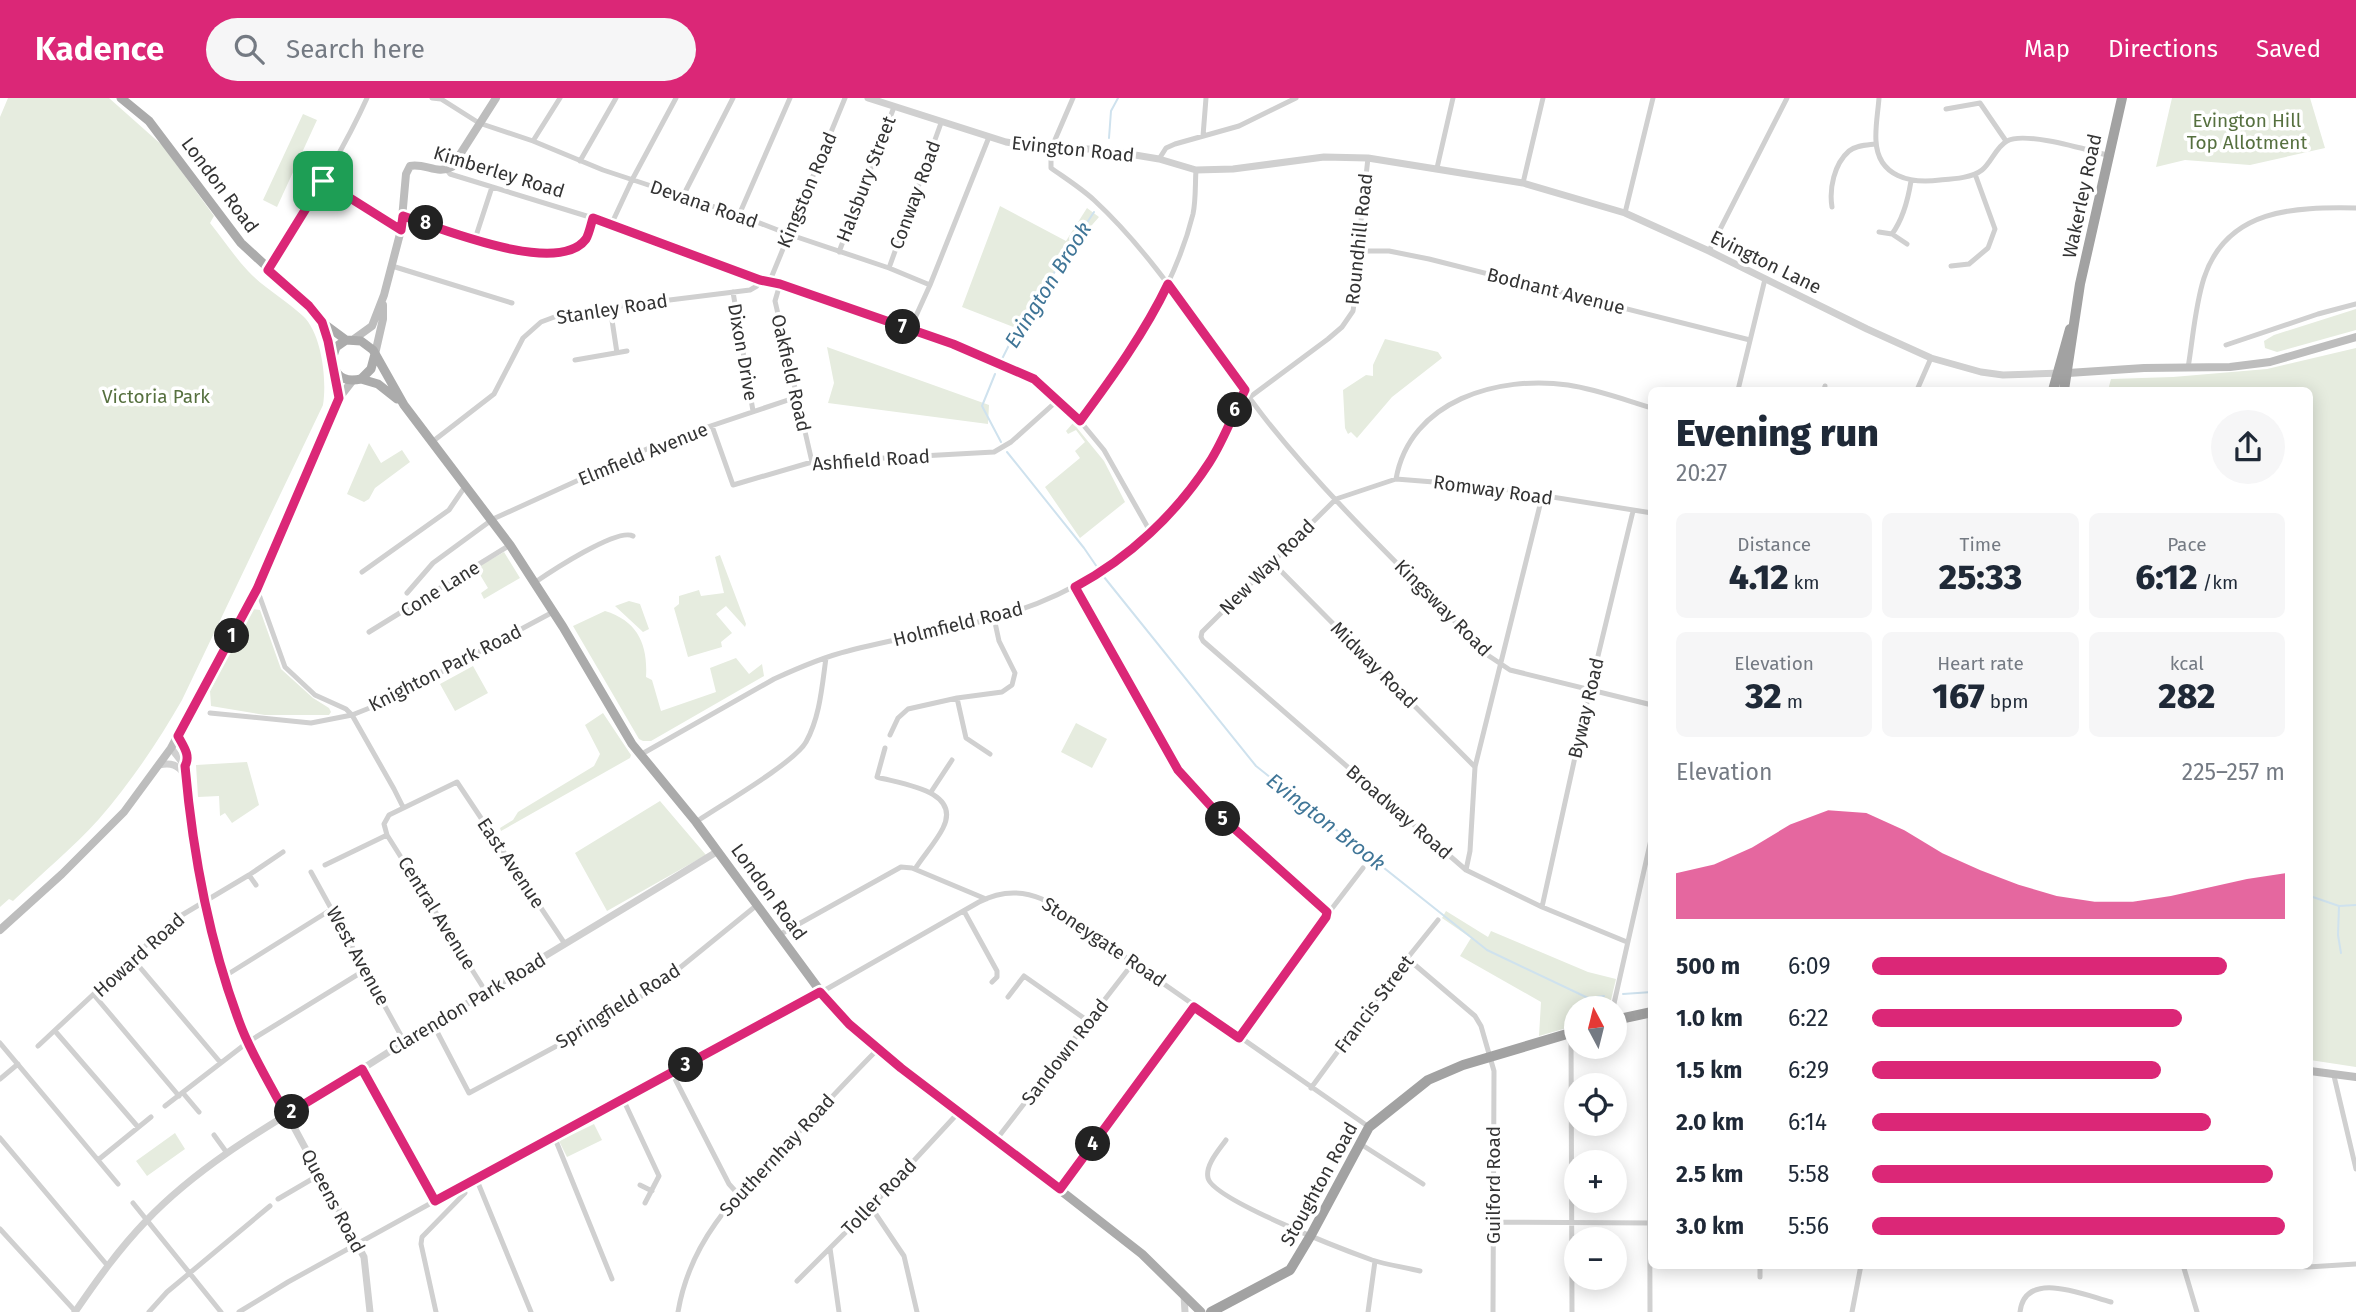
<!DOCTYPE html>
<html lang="en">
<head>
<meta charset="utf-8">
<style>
	body { margin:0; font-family:"Fira Sans",sans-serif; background:#f6f6f7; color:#1f2937; height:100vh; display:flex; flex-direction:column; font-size:26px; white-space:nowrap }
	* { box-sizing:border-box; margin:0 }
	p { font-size:23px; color:#747a83 }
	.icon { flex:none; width:38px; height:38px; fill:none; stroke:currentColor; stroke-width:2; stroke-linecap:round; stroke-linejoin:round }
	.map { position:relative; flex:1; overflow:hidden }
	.side { position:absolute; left:1648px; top:289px; width:665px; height:882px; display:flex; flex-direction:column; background:#fff; border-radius:10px; box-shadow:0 4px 18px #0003 }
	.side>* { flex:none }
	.needle { width:46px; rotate:353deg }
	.controls { position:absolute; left:1564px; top:898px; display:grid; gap:14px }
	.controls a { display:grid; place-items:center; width:63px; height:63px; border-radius:50%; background:#fff; box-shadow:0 4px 18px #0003; font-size:35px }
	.pin { position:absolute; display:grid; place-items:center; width:60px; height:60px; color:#fff; margin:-30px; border-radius:14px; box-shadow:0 4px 10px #0006 }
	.km { position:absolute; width:35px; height:35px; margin:-18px; border-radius:50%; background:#222; color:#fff; font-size:19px; line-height:35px; text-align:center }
	.round { display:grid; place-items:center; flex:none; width:74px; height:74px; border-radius:37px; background:#f6f6f7 }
	.summary { display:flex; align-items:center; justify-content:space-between; height:119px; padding:0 28px }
	h1 { font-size:38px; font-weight:800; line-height:52px }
	.figures { display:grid; grid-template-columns:repeat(3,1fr); gap:10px; height:119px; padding:7px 28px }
	.figures div { display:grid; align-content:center; border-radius:10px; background:#f6f6f7; text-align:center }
	.figures b { font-size:35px; font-weight:800 }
	.figures small { font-size:19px; font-weight:400 }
	.figures p { font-size:19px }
	.chart { height:196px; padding:14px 28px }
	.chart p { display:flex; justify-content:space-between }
	.chart svg { width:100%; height:126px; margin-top:7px; fill:#db2777; opacity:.7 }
	ul { padding:0 28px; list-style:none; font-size:23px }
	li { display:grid; grid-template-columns:112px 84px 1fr; align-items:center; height:52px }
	li i { height:18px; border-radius:9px; background:#db2777 }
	header { display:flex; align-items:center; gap:42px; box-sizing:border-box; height:98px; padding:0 35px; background:#db2777; color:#fff }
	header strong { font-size:33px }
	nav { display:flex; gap:38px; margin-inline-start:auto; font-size:24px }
	.search { width:490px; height:63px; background:#f6f6f7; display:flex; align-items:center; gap:18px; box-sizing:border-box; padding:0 24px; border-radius:38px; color:#747a83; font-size:26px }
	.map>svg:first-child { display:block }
	.green { fill:#e6ecdf }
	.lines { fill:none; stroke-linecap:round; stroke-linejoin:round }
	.stream { stroke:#cfe2ee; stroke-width:2 }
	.minor { stroke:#d0d0d0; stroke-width:5 }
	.tertiary { stroke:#d0d0d0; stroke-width:7 }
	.secondary { stroke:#bdbdbd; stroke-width:8 }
	.primary { stroke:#ababab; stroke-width:9 }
	.trunk { stroke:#a2a2a2; stroke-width:10 }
	.route-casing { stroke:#fff; stroke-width:14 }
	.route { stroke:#db2777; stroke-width:9 }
	.labels { text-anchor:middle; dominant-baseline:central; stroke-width:7; stroke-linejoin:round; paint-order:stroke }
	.park-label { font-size:19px; fill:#56703f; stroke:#fff }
	.street-label { font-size:19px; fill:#333; stroke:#fff }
	.water-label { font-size:21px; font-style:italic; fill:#3f7597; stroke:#fff }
</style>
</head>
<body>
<header>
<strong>Kadence</strong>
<div class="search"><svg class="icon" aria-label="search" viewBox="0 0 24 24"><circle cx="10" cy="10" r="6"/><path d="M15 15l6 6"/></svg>Search here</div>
<nav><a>Map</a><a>Directions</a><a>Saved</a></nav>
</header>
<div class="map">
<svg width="2356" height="1214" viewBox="0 0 2356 1214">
	<rect width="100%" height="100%" fill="#fff"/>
	<!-- green -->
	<path class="green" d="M 8,0 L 109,0 L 163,48 L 214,118 L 210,125 C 223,141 234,158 248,173 C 264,190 286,202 303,218 C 322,236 327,282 323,307 L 182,602 C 158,644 131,684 99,721 C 73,750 41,776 13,803 L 9,801 L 0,809 L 0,19 Z
		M 2172,0 L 2310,0 L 2325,50 L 2250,67 L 2185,62 L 2156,69 Z
		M 303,16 L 317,22 L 277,109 L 263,102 Z
		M 1000,108 L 1066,143 L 1087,110 L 1099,119 L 1072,150 L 1016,230 L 962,209 Z
		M 2356,211 L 2356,232 L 2277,254 L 2265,250 L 2264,243 L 2274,237 Z
		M 1385,241 L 1438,254 L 1442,260 L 1392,299 L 1357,340 L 1351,334 L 1348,336 L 1345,330 L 1343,292 L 1366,277 L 1373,278 L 1373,267 Z
		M 827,249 L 989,307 L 988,326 L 828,305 L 834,285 Z
		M 2356,250 L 2356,969 L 2310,962 L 2310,292 L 2108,292 L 2111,281 L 2173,279 L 2267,271 Z
		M 1073,325 L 1104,363 L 1125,404 L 1080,440 L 1045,389 L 1080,360 L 1075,353 L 1085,344 L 1076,332 L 1068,336 L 1066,333 Z
		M 369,345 L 381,365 L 402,352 L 410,364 L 375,390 L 369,401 L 364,404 L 347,396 Z
		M 504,454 L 520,480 L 484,501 L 481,495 L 488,490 L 476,470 Z
		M 720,457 L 746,526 L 745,529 L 726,508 L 716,516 L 732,535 L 721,544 L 722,549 L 688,559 L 674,510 L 679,506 L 679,498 L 699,492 L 701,498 L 724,495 L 715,459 Z
		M 629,503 L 640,506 L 649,531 L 643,534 L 615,508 Z
		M 252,511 L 260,512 L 281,571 L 313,600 L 329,610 L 331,614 L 329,617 L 265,617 L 211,608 L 210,593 Z
		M 605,513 C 638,523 648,547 646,579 L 652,582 L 661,613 L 716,594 L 710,570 L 736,560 L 749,576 L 762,566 L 764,578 L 651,643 L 643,643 L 639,641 L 573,528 Z
		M 473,568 L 488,595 L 455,613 L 440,586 Z
		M 603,615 L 631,657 L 630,660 L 501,733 L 500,730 L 513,722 L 518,714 L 594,668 L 600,656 L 585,627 Z
		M 1076,625 L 1107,641 L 1092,670 L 1061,654 Z
		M 247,664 L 259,707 L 232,725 L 225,715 L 220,718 L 219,698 L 198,699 L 196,667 Z
		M 660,703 L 706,757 L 607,813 L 575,755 Z
		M 1446,813 L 1488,839 L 1491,833 L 1588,874 L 1616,881 L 1609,910 L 1577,910 L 1577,927 L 1539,938 L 1541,904 L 1460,858 L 1471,840 L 1442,820 Z
		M 594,1026 L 602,1042 L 567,1059 L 559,1043 Z
		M 175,1035 L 185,1051 L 147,1078 L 136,1063 Z"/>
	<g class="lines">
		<!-- stream -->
		<path class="stream" d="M 1109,40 L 1111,13 L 1118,0
			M 1002,261 L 1017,231 L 1094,114
			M 995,276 L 982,308 L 1001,344
			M 1007,354 L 1084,450 L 1097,469
			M 1104,479 L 1256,668 L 1487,852 L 1588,900 L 1604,898
			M 2310,798 L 2339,808 L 2356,807
			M 2339,808 L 2338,837 L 2341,855
			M 1623,896 L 1652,894"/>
		<!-- minor -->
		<path class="minor" d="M 432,0 L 441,1 L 479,25 L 533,43 L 603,72 L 739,117 L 788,136 L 889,170 L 930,187
			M 1073,0 L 1051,51 L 1051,70 C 1065,80 1081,90 1094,102 C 1163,166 1209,249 1267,323 C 1334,407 1414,481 1489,558 L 1510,572 L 1652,607
			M 1879,0 C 1878,14 1875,29 1876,43 C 1878,79 1911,86 1940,82 C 1953,81 1972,80 1982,72 C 1991,65 1996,49 2007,43 C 2025,33 2087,52 2107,57
			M 1946,11 L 1980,5 L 2006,43
			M 1203,38 L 1206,0
			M 533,43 L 560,0
			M 1159,61 L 1166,50 L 1175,46 L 1239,28 L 1296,0
			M 580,63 L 616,0
			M 1437,70 L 1453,0
			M 447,72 L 450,76 L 593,120 L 760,182 L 780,186 L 953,246 L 1034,281 L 1080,323 L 1104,352 L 1151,435
			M 323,83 L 401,132
			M 1523,85 L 1543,0
			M 683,98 L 733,0
			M 1832,109 C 1829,91 1834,66 1849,53 C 1856,47 1867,47 1875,46
			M 1625,115 L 1653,0
			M 739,117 L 790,0
			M 403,118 C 442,131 506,157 545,156 C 560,156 574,150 586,141 L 593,120
			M 611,127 L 632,82 L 676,0
			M 1879,134 L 1892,136 L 1907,146
			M 1892,136 C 1903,121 1908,102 1911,83
			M 475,141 L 492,89
			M 1362,153 L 1389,153 L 1429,161 L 1750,242
			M 1709,153 L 1787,0
			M 839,154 L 894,9
			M 392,168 L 512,205
			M 1951,168 L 1969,166 L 1988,150 L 1995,131 L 1975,76
			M 889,170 L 941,25
			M 268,172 C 303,115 340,60 367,0
			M 769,185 L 845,0
			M 780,186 L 775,203 L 812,364
			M 733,194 L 753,313
			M 610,209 L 617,255
			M 910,231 L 930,187 L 989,39
			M 2226,247 L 2318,216 L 2356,206
			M 575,262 L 627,253
			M 2188,270 C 2193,240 2195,208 2204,180 C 2227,110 2295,109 2356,110
			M 1738,292 L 1765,181
			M 1824,292 L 1825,288
			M 1917,292 L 1931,260
			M 1250,299 L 1328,241 L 1342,229 L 1353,213 L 1362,153 L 1361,123 L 1368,60
			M 1080,323 C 1127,260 1174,193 1193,116 C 1196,102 1195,86 1196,72
			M 712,328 L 733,387 L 812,364 L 994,354 L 1011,344 L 1058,302
			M 432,344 L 494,296 L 523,240 L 541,224 L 565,215 L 750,192 L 757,188 L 760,182
			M 1396,381 C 1410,302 1499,277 1568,287 C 1596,291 1625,302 1652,310
			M 1273,465 L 1475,669
			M 362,474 L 449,412 L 466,387
			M 534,485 C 550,474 618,429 633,438
			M 1075,489 L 1178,672 L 1218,716 L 1327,814
			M 257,491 L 285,569 L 315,597 L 346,611 L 352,617 L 394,691 L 403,709
			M 407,495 L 433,465 L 493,421 L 660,345 L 797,299
			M 369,534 L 510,447
			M 957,600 L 966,640 L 990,656
			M 210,615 L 311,625 L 352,617 L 377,607 L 432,579 L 553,514
			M 890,637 L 898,620 L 908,611 L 957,600 L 1002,594 L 1012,587 L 1015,575 L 999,543 L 994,520
			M 885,650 L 877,679 C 901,686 962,692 943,730 C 936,744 924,757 915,771
			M 640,657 L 774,581 C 798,570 823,559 848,553 C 897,540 946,533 994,520 C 1069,499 1125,464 1176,406 C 1188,392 1200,379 1209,364 C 1224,341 1233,316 1245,292
			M 931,694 L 952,662
			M 696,724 C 721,707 794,665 806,644 C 820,619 822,588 826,560
			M 387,737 L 486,894
			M 325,767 L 387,737 L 384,726 L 389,717 L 457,684 L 565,846
			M 1466,772 L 1470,753 L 1475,669 L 1542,399
			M 311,774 L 404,943
			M 249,777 L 256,787
			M 1542,809 L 1590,591 L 1633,413
			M 964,813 L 997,873 L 997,879 L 992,884
			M 779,837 L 901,769 L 912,770 L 986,801
			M 1627,844 L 1542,809 L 1466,772 L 1203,543 L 1201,539 L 1202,534 L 1336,401 L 1396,381 L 1484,388 L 1652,415
			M 132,860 L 220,964
			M 1408,861 L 1475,918 L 1481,928 L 1494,973 L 1493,1214
			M 225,878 L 332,811
			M 94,897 L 179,998
			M 1008,899 L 1024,878 L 1088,923
			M 1613,910 L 1652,737
			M 1649,915 L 1650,1214
			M 433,926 L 469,995 L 577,937 L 655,890 L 757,807
			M 55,933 L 138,1029
			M 1571,935 L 1572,1214
			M 1239,940 L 1326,819 L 1327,814 L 1330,813 L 1363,770
			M 0,945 L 118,1086
			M 38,948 L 172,823 L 249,777 L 283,754
			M 362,971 L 435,1103
			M 672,975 L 729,1086 L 738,1096
			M 2334,978 L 2356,1071
			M 0,981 L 18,966
			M 1311,990 L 1393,878 L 1438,822
			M 183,995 L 199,1014
			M 623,1001 L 659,1078 L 645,1105
			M 165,1008 L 248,944 L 365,872
			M 214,1037 L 227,1055
			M 554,1038 L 612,1181
			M 0,1040 L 107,1167
			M 996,1042 L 1133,865
			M 1226,1042 C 1219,1052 1205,1067 1208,1080 C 1213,1102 1347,1153 1372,1162 C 1387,1167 1404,1169 1420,1173
			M 1359,1045 L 1423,1086
			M 98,1062 L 151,1019
			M 476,1080 L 531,1214
			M 640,1087 L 652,1093
			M 1060,1091 L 1194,909
			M 278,1101 L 319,1077
			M 133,1105 L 221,1214
			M 871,1109 L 904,1158 L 917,1214
			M 1492,1124 L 1652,1125
			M 0,1131 L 76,1214
			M 830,1150 L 839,1214
			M 1760,1167 L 1760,1179
			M 2183,1167 L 2197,1214
			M 2284,1167 L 2308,1169 L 2356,1166
			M 797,1183 L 871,1109 L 959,1014
			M 149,1214 L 167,1194 L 270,1108
			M 239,1214 L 288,1184 L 462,1088
			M 436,1214 L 421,1146 L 422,1139 L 465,1095 L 462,1088 L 804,904 L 979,804 C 1000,793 1021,792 1042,801 L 1369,1029
			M 678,1214 C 691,1137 741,1093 793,1040 C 822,1010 849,980 878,951
			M 1368,1214 L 1375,1163
			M 1852,1214 L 1861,1167
			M 2020,1214 C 2025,1171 2084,1197 2111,1204"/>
		<!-- tertiary -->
		<path class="tertiary" d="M 868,0 L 1006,44 L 1051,51 L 1099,51 L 1159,61 L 1196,72 L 1233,71 L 1324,59 L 1368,60 L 1523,85 L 1625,115 L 1709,153 L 1867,231 L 1931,260 L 1981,274 L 2003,277 L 2061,275
			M 178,638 C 183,648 191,657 185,668 L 199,778 L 227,887 L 248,944 L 364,1159 L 370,1214
			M 171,650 L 185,668
			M 159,667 C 171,664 178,667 185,677
			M 1184,1197 L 1185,1214
			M 75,1214 C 97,1182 119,1151 146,1123 C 207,1059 288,1017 362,971 C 479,896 600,826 718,753"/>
		<!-- secondary -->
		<path class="secondary" d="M 354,241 L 372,228 L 384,197 L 401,132 L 406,76 L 410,68 C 426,65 437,77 452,69 L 496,0
			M 375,256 L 383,221 L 383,207
			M 334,272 L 339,300
			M 2068,275 L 2144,270 L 2230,269 L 2270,264 L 2356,239
			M 0,832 L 62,776 L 124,714 L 171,650 L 257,491 L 339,300 L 353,282
			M 2310,973 L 2356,979"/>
		<!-- primary -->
		<path class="primary" d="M 121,0 L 149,23 L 241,145 L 316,214 C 322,224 326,234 329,246 C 333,266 333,287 361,281 L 371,271 L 375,256
			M 323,225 L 346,242
			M 332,261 L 336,249 L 346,242 L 361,243 L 373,252 L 404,307 L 510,447 L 563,529 L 632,646 L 696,724 L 832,909 L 901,970 L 996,1042 L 1142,1156 L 1201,1214
			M 361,281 L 378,286 L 397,301"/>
		<!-- trunk -->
		<path class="trunk" d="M 2053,292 L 2070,231
			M 2064,292 L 2080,186 L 2122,0
			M 1615,922 L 1652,914
			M 1211,1214 L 1290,1172 L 1311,1137 L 1369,1029 L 1428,982 L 1463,967 L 1577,933"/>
	</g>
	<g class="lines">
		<defs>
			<path id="route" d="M 323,83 L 401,132 L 403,118 C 440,130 558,179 586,141 C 589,136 591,126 593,120 L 760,182 L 780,186 L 953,246 L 1034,281 L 1080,323 C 1112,280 1145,234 1168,186 L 1245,292 C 1233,316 1224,342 1209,365 C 1176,416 1129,460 1075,489 L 1178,672 L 1218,716 L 1327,814 L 1326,819 L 1239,940 L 1194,909 L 1060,1091 L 901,970 L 849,926 L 820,894 L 435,1103 L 362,971 L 286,1017 C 272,989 254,961 242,931 C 209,846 193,758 185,668 C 191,657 183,648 178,638 L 257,491 L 339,300 L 328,243 L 322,224 L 309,208 L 268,172 Z"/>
		</defs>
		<!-- route casing -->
		<use href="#route" class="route-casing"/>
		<!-- route -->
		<use href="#route" class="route"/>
	</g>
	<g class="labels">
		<!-- park labels -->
		<g class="park-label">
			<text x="2247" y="22">Evington Hill<tspan x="2247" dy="22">Top Allotment</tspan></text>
			<text x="156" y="298">Victoria Park</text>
		</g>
		<!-- street labels -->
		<g class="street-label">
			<text transform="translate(1073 51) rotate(6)">Evington Road</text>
			<text transform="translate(499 74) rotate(17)">Kimberley Road</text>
			<text transform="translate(866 81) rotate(-69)">Halsbury Street</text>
			<text transform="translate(220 87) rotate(53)">London Road</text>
			<text transform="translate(807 92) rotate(-67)">Kingston Road</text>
			<text transform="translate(915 97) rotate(-70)">Conway Road</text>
			<text transform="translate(2082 98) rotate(-78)">Wakerley Road</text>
			<text transform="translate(704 106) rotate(19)">Devana Road</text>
			<text transform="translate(1359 141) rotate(-84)">Roundhill Road</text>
			<text transform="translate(1766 164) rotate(26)">Evington Lane</text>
			<text transform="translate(1556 193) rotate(14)">Bodnant Avenue</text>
			<text transform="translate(612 211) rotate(-9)">Stanley Road</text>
			<text transform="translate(743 254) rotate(80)">Dixon Drive</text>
			<text transform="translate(791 275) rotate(77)">Oakfield Road</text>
			<text transform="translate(643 356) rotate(-22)">Elmfield Avenue</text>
			<text transform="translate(871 362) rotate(-4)">Ashfield Road</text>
			<text transform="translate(1493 392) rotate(8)">Romway Road</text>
			<text transform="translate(1267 469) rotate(-45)">New Way Road</text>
			<text transform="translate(440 491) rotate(-32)">Cone Lane</text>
			<text transform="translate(1443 510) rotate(45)">Kingsway Road</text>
			<text transform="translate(958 526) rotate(-14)">Holmfield Road</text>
			<text transform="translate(1374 567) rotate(45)">Midway Road</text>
			<text transform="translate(445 570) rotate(-27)">Knighton Park Road</text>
			<text transform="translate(1586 610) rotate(-77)">Byway Road</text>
			<text transform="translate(1399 714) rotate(41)">Broadway Road</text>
			<text transform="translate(511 765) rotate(56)">East Avenue</text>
			<text transform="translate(769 794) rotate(54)">London Road</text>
			<text transform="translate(437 815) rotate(58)">Central Avenue</text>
			<text transform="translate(1104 844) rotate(34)">Stoneygate Road</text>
			<text transform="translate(139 857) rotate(-42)">Howard Road</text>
			<text transform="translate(358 858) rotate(61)">West Avenue</text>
			<text transform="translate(467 906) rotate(-31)">Clarendon Park Road</text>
			<text transform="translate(1374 906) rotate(-53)">Francis Street</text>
			<text transform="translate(618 908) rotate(-32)">Springfield Road</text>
			<text transform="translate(1065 954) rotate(-52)">Sandown Road</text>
			<text transform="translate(777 1057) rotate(-47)">Southernhay Road</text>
			<text transform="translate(1319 1086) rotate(-61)">Stoughton Road</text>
			<text transform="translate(1493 1087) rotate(-90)">Guilford Road</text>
			<text transform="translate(879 1099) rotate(-46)">Toller Road</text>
			<text transform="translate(333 1103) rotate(62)">Queens Road</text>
		</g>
		<!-- water labels -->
		<g class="water-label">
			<text transform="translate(1048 187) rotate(-58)">Evington Brook</text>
			<text transform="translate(1326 724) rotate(38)">Evington Brook</text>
		</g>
	</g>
</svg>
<div class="controls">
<a><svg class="needle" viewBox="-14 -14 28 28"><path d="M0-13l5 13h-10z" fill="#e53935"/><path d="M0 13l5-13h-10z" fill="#747a83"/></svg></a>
<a><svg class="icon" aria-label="locate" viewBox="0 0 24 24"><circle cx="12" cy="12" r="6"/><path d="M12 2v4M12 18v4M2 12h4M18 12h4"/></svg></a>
<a>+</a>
<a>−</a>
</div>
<div class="pin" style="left:323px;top:83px;background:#1e9e55"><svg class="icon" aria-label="arrive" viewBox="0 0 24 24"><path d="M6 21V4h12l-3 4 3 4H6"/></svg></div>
<b class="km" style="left:232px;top:538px">1</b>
<b class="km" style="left:292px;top:1014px">2</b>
<b class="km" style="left:686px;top:967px">3</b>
<b class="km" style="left:1093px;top:1046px">4</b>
<b class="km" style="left:1223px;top:721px">5</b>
<b class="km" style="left:1235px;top:312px">6</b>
<b class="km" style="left:903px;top:229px">7</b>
<b class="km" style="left:426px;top:125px">8</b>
<section class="side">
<div class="summary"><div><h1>Evening run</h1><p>20:27</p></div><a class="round"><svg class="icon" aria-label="share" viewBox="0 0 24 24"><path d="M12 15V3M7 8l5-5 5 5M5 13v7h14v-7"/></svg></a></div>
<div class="figures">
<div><p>Distance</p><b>4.12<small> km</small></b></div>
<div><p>Time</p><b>25:33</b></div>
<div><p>Pace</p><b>6:12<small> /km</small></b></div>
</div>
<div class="figures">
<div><p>Elevation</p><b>32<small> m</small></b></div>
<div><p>Heart rate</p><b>167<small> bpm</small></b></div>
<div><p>kcal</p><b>282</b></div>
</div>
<div class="chart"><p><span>Elevation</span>225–257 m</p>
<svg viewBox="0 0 160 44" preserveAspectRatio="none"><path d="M0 44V28L10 25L20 19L30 11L40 6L50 7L60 13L70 21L80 27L90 32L100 36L110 38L120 38L130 36L140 33L150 30L160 28V44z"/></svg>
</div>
<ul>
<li><b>500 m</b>6:09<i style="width:86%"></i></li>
<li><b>1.0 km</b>6:22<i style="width:75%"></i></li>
<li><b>1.5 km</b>6:29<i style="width:70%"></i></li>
<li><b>2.0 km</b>6:14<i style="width:82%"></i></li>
<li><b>2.5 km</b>5:58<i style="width:97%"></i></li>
<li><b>3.0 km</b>5:56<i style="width:100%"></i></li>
</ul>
</section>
</div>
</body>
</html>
